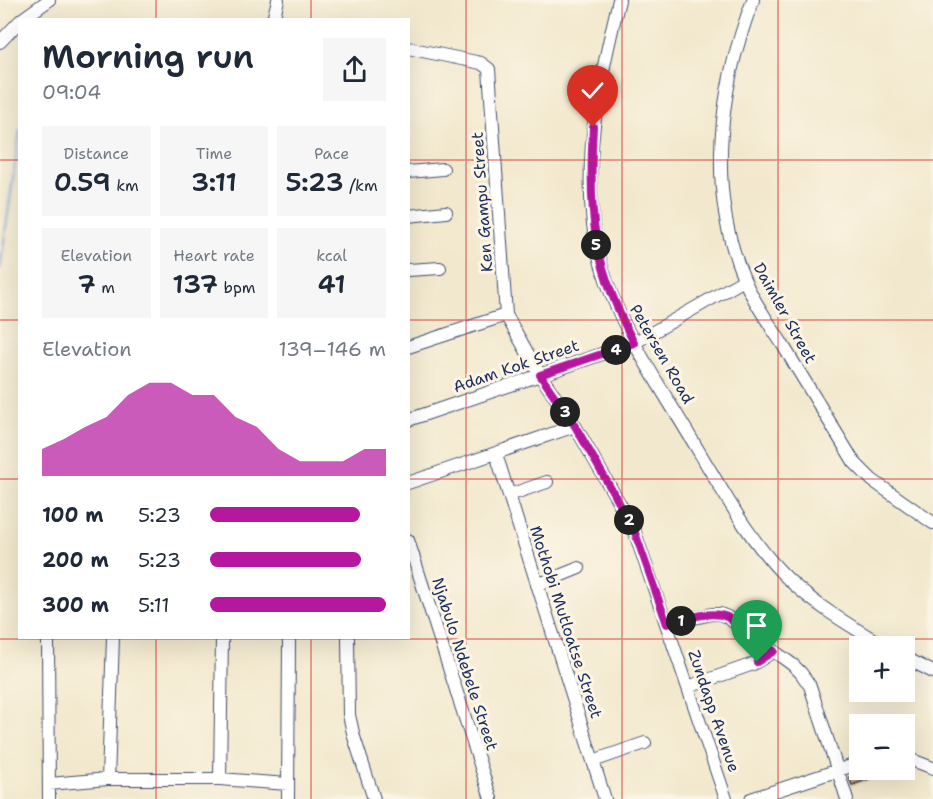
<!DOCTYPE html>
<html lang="en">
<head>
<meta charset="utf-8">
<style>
	body { margin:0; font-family:"Shantell Sans",sans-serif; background:#f6f6f7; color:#1f2937; height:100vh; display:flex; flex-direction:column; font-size:22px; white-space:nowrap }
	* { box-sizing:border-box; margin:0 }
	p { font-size:20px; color:#747a83 }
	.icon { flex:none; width:33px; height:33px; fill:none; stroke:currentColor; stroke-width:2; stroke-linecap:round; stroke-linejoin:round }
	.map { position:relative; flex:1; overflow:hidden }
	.side { position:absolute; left:18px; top:18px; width:392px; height:621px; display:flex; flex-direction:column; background:#fff; border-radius:0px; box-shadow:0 6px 24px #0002 }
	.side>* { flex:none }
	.fabs { position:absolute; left:849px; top:636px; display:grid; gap:12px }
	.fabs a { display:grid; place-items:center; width:66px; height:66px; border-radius:0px; background:#fff; box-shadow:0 6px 24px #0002; font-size:30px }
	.pin { position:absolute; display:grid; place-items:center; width:51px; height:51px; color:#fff; margin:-62px -26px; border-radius:50% 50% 50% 0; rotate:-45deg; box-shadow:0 0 6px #0007 }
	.pin .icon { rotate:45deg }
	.km { position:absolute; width:30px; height:30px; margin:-15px; border-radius:50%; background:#222; color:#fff; font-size:16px; line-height:30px; text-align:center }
	.round { display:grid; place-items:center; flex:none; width:63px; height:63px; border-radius:0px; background:#f6f6f7 }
	.summary { display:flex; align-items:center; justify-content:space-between; height:102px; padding:0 24px }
	h1 { font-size:33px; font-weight:600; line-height:45px }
	.metrics { display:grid; grid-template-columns:repeat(3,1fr); gap:9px; height:102px; padding:6px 24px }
	.metrics div { display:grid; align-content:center; border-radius:0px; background:#f6f6f7; text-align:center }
	.metrics b { font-size:26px; font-weight:600 }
	.metrics small { font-size:16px; font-weight:400 }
	.metrics p { font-size:16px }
	.chart { height:168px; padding:12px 24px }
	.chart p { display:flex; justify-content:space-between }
	.chart svg { width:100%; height:108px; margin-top:6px; fill:#b5179e; opacity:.7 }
	ul { padding:0 24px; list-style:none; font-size:20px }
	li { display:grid; grid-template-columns:96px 72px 1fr; align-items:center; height:45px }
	li i { height:15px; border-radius:8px; background:#b5179e }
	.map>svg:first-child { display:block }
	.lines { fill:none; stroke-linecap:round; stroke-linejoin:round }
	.stream { stroke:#659fd5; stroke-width:2 }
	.building { fill:#cb9a6a }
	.minor-casing { stroke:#3b4b6f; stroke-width:14 }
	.minor { stroke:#fff; stroke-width:12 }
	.route-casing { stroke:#fff; stroke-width:12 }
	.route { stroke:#b5179e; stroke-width:8 }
	.grid { fill:none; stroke:#d62828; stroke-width:1.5; stroke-opacity:0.55 }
	.labels { text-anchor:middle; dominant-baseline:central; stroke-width:6; stroke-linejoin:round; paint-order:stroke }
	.street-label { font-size:16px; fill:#1b2f5e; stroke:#fcf5e5 }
</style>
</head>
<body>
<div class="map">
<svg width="933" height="799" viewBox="0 0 933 799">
	<rect width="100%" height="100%" fill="#fcf5e5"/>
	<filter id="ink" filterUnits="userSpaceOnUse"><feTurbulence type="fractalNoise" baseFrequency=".0167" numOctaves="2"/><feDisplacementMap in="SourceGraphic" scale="12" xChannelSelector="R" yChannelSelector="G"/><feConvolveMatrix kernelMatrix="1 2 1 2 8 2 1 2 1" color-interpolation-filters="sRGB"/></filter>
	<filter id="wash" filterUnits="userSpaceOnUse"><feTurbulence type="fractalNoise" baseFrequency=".008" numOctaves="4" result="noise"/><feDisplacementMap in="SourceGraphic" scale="24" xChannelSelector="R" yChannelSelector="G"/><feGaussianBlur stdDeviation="1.35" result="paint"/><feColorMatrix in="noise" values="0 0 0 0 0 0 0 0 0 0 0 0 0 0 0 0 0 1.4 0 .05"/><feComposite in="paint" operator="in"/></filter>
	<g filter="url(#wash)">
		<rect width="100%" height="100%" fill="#f2e8cd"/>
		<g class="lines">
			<!-- stream -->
			<path class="stream" d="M 0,269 L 20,130"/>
		</g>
		<g id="blocks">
			<!-- building -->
			<path class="building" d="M 870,770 L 892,771 L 852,785 L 849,777 Z"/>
		</g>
	</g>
	<g filter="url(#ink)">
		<use href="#blocks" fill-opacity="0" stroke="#3b4b6f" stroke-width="1.5"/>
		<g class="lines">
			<defs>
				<path id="minor" d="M 619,0 C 601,74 584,147 593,224 C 603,307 654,375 695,445 C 723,491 749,541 788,579 C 816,606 851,626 884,646
					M 753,0 C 719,88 706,190 744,279 C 753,301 768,322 781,342 C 805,382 830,422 854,462 L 872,480 L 933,523
					M 21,20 L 49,0
					M 273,20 L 278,0
					M 0,42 L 20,21
					M 408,48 L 481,63 L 489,69 L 506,315 L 540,375 L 575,426 L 633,527 L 726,799
					M 408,172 L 443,169
					M 408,216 L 446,212
					M 408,270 L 440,268
					M 408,347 L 506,315
					M 408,420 L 634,343 L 744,280
					M 496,454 L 605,799
					M 408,483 L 575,426
					M 509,495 L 547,482
					M 408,540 L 491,799
					M 537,585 L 579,568
					M 667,624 L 712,614 L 720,614 L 727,617 L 793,665 L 801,673 L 810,686 L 847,799
					M 48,638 L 49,799
					M 222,638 L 220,779 L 288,784
					M 348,638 L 349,715 L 354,737 L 374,799
					M 904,657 L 933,672
					M 688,687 L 753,664 L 774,651
					M 904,757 L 933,768
					M 593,761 L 645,743
					M 108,779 L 113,638
					M 49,784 L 108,779 L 220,779
					M 288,799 L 289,638
					M 751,799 L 860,763"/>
			</defs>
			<!-- minor casing -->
			<use href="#minor" class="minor-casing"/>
			<!-- minor -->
			<use href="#minor" class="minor"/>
		</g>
	</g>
	<g class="lines" filter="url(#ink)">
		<defs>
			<path id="route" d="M 593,127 C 588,216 593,264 634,343 L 540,375 L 575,426 L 633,527 L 667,624 C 685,620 709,609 727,617 L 774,651 L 757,662"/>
		</defs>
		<!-- route casing -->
		<use href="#route" class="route-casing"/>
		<!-- route -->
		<use href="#route" class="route"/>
	</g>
	<!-- grid -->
	<path class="grid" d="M 156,0 L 156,20M 311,0 L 311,20M 466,0 L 466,799M 622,0 L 622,799M 778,0 L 778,799M 0,160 L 20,160M 408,160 L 933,160M 0,320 L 20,320M 408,320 L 933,320M 0,479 L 20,479M 408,479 L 933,479M 156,638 L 156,799M 311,638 L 311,799M 0,639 L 933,639"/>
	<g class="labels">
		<!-- street labels -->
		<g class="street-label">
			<text transform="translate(482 202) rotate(-94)">Ken Gampu Street</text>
			<text transform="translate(785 313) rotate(61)">Daimler Street</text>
			<text transform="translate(662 354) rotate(60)">Petersen Road</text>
			<text transform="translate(516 366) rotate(-19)">Adam Kok Street</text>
			<text transform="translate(566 622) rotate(72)">Mothobi Mutloatse Street</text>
			<text transform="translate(465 664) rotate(72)">Njabulo Ndebele Street</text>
			<text transform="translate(714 711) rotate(71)">Zundapp Avenue</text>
		</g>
	</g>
</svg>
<div class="fabs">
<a>+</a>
<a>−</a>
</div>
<div class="pin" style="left:757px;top:662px;background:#1e9e55"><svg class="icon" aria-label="arrive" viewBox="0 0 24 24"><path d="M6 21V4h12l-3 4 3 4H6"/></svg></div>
<div class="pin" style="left:593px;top:127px;background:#d93025"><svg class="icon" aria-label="check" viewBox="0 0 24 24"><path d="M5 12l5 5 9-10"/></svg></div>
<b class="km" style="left:681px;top:621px">1</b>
<b class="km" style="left:629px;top:520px">2</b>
<b class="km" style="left:565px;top:412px">3</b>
<b class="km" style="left:616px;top:350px">4</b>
<b class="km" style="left:596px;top:245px">5</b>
<section class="side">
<div class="summary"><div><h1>Morning run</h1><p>09:04</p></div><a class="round"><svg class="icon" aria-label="share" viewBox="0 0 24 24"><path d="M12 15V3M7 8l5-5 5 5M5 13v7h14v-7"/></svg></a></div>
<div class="metrics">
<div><p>Distance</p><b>0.59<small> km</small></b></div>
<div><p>Time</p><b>3:11</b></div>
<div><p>Pace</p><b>5:23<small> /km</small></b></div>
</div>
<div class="metrics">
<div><p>Elevation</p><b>7<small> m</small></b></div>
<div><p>Heart rate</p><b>137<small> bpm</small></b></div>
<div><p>kcal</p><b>41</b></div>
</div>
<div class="chart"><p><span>Elevation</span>139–146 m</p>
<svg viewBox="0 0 160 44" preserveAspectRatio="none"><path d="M0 44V33L10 29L20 24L30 20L40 11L50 6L60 6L70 11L80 11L90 20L100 24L110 33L120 38L130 38L140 38L150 33L160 33V44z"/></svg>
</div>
<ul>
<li><b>100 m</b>5:23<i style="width:85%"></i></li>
<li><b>200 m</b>5:23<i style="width:86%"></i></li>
<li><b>300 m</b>5:11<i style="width:100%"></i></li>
</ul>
</section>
</div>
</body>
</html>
